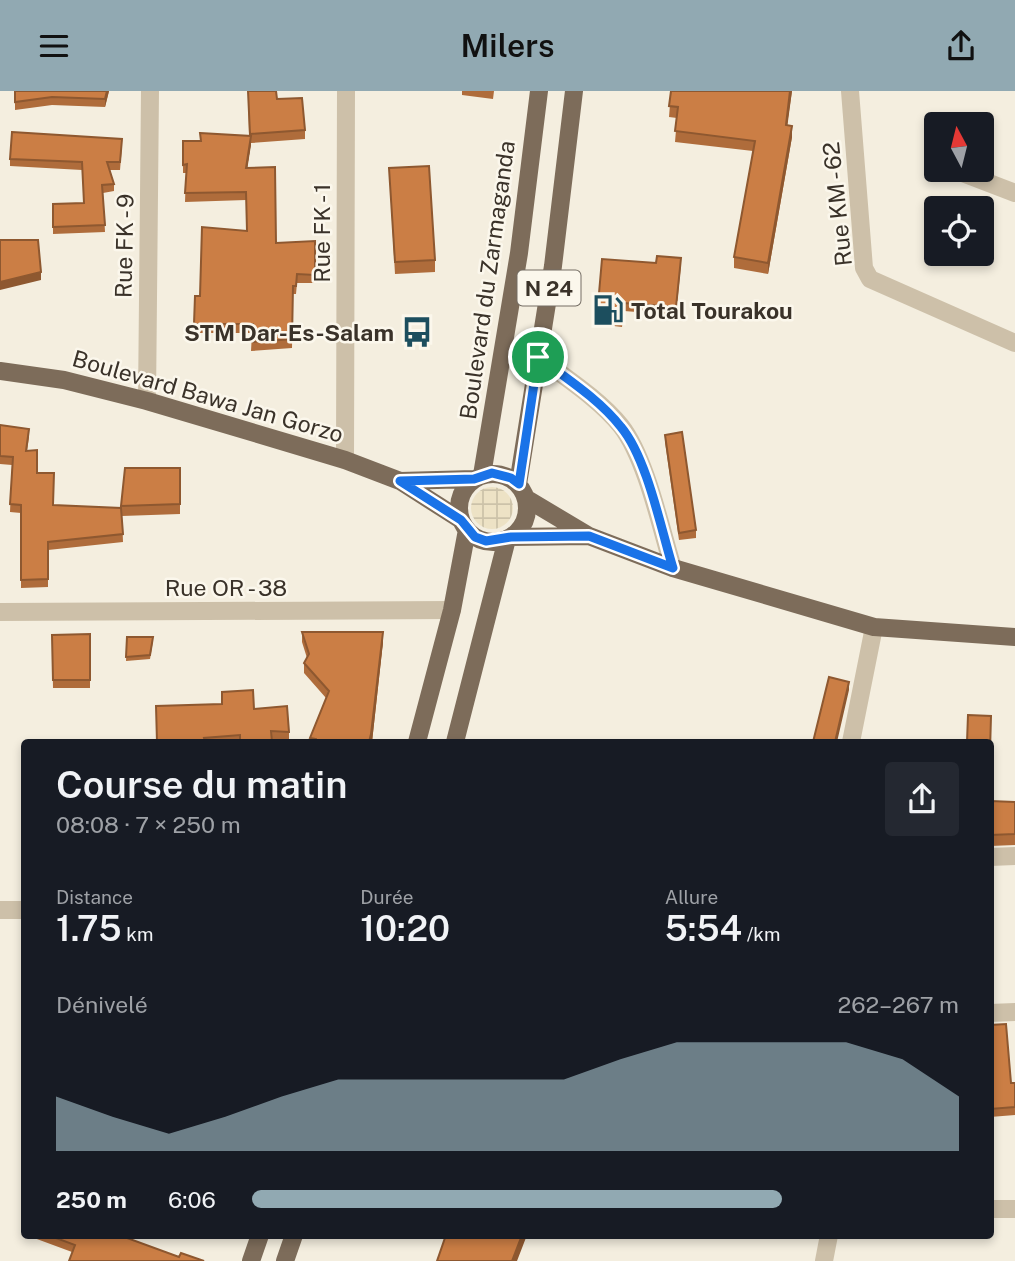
<!DOCTYPE html>
<html lang="fr">
<head>
<meta charset="utf-8">
<style>
	body { margin:0; font-family:"Public Sans",sans-serif; background:#242831; color:#f1f3f6; height:100vh; display:flex; flex-direction:column; font-size:26px; white-space:nowrap }
	* { box-sizing:border-box; margin:0 }
	p { font-size:23px; color:#9ea1a6 }
	.icon { flex:none; width:38px; height:38px; fill:none; stroke:currentColor; stroke-width:2; stroke-linecap:round; stroke-linejoin:round }
	.map { position:relative; flex:1; overflow:hidden }
	.drawer { position:absolute; left:21px; top:648px; width:973px; height:500px; display:flex; flex-direction:column; background:#171b24; border-radius:7px; box-shadow:0 4px 10px #0003 }
	.drawer>* { flex:none }
	.needle { width:46px; rotate:353deg }
	.fabs { position:absolute; left:924px; top:21px; display:grid; gap:14px }
	.fabs a { display:grid; place-items:center; width:70px; height:70px; border-radius:7px; background:#171b24; box-shadow:0 4px 10px #0003; font-size:35px }
	.pin { position:absolute; display:grid; place-items:center; width:60px; height:60px; color:#fff; margin:-30px; border:4px solid #fff; border-radius:50%; box-shadow:0 2px 7px #0007 }
	.round { display:grid; place-items:center; flex:none; width:74px; height:74px; border-radius:7px; background:#242831 }
	.overview { display:flex; align-items:center; justify-content:space-between; height:119px; padding:0 35px }
	h1 { font-size:38px; font-weight:600; line-height:52px }
	.figures { display:grid; grid-template-columns:repeat(3,1fr); gap:10px; height:119px; padding:7px 35px }
	.figures div { display:grid; align-content:center }
	.figures b { font-size:35px; font-weight:600 }
	.figures small { font-size:19px; font-weight:400 }
	.figures p { font-size:19px }
	.chart { height:196px; padding:14px 35px }
	.chart p { display:flex; justify-content:space-between }
	.chart svg { width:100%; height:126px; margin-top:7px; fill:#91a9b2; opacity:.7 }
	ul { padding:0 35px; list-style:none; font-size:23px }
	li { display:grid; grid-template-columns:112px 84px 1fr; align-items:center; height:52px }
	li i { height:18px; border-radius:9px; background:#91a9b2 }
	header { display:flex; justify-content:space-between; align-items:center; height:91px; padding:0 35px; background:#91a9b2; color:#111; font-size:32px; font-weight:600 }
	.map>svg:first-child { display:block }
	.plaza { fill:url(#plaza-grid) }
	.lines { fill:none; stroke-linecap:round; stroke-linejoin:round }
	.minor { stroke:#cdc0a9; stroke-width:18 }
	.major { stroke:#7d6c5a; stroke-width:18 }
	.wall { fill:#af6c3b }
	.shaded-wall { fill:#8e5830 }
	.building { fill:#cb7e45; stroke:#8e5830; stroke-width:2 }
	.route-casing { stroke:#fff; stroke-width:14 }
	.route { stroke:#1a73e8; stroke-width:9 }
	.labels { text-anchor:middle; dominant-baseline:central; stroke-width:5; stroke-linejoin:round; paint-order:stroke }
	.shield { fill:#fbf7ec; stroke:#746d64; stroke-width:2 }
	.shield-label { font-size:21px; font-weight:bold; fill:#3a3229 }
	.street-label { font-size:23px; fill:#3a3229; stroke:#fbf7ec }
	.poi-label { font-size:23px; font-weight:bold; fill:#3a3229; stroke:#fbf7ec; text-anchor:start }
</style>
</head>
<body>
<header><svg class="icon" aria-label="menu" viewBox="0 0 24 24"><path d="M4 6h16M4 12h16M4 18h16"/></svg>Milers<svg class="icon" aria-label="share" viewBox="0 0 24 24"><path d="M12 15V3M7 8l5-5 5 5M5 13v7h14v-7"/></svg></header>
<div class="map">
<svg width="1015" height="1170" viewBox="0 0 1015 1170">
	<defs>
		<pattern id="plaza-grid" width="8" height="8" patternUnits="userSpaceOnUse" patternTransform="scale(1.75)"><rect width="8" height="8" fill="#ede2c5"/><path d="M0 4h8M4 0v8" fill="none" stroke="#ccc2a9"/></pattern>
	</defs>
	<rect width="100%" height="100%" fill="#f4eedf"/>
	<!-- plaza -->
	<path class="plaza" d="M471 417a21 21 0 1 1 42 0a21 21 0 1 1-42 0Z"/>
	<g class="lines">
		<!-- minor -->
		<path class="minor" d="M 850,0 L 864,177 L 870,188 L 1015,252
			M 933,70 L 936,72
			M 955,79 L 1015,102
			M 538,266 C 566,287 599,308 621,335 C 646,367 661,438 673,477
			M 147,310 L 150,0
			M 345,369 L 346,0
			M 0,521 L 452,519
			M 851,651 L 874,536
			M 990,766 L 1015,765
			M 0,819 L 24,819
			M 990,922 L 1015,921
			M 990,1118 L 1015,1118
			M 824,1170 L 829,1144"/>
		<!-- major -->
		<path class="major" d="M 0,280 L 64,289 L 147,310 L 345,369 L 400,390 L 461,429
			M459 417a34 34 0 1 1 68 0a34 34 0 1 1-68 0Z
			M 482,384 L 519,162 L 539,0
			M 400,390 L 474,388
			M 518,393 L 553,175 L 574,0
			M 527,408 L 589,445 L 673,477 L 874,536 L 1015,546
			M 511,446 L 589,445
			M 417,651 L 452,519 L 467,439
			M 455,651 L 507,448
			M 251,1170 L 260,1144
			M 285,1170 L 294,1144"/>
	</g>
	<!-- wall -->
	<path class="wall" d="M 15,0 L 109,0 L 105,16 L 52,14 L 15,19 Z
		M 248,0 L 277,8 L 305,39 L 305,48 L 251,52 L 247,77 L 276,152 L 315,150 L 315,192 L 297,192 L 296,203 L 293,203 L 292,257 L 251,260 L 252,242 L 194,242 L 195,205 L 200,205 L 247,140 L 246,109 L 185,111 L 186,82 L 183,82 L 183,50 L 201,50 L 249,45 Z
		M 462,0 L 494,0 L 493,8 L 462,4 Z
		M 671,0 L 792,0 L 787,34 L 792,46 L 768,183 L 734,177 L 734,166 L 753,60 L 675,51 L 677,27 L 669,26 Z
		M 122,55 L 120,79 L 110,79 L 114,93 L 114,100 L 103,102 L 105,141 L 53,143 L 53,113 L 84,112 L 82,79 L 10,75 L 10,68 Z
		M 389,77 L 435,169 L 435,181 L 395,183 Z
		M 681,174 L 676,224 L 624,220 L 622,236 L 597,233 L 597,225 Z
		M 0,334 L 29,346 L 27,360 L 53,414 L 121,417 L 125,377 L 180,377 L 180,423 L 122,425 L 123,451 L 48,459 L 48,496 L 21,497 L 21,422 L 10,421 L 12,374 L 0,373 Z
		M 665,344 L 696,439 L 696,447 L 679,449 L 665,351 Z
		M 302,541 L 383,551 L 372,651 L 310,651 L 310,647 L 326,607 L 304,582 L 304,572 L 307,567 L 302,551 Z
		M 90,543 L 90,597 L 53,597 L 52,544 Z
		M 127,546 L 153,550 L 150,568 L 126,570 Z
		M 222,601 L 254,618 L 289,641 L 289,651 L 157,651 L 222,613 Z
		M 990,710 L 1015,711 L 1015,754 L 990,755 Z
		M 990,934 L 1011,992 L 1015,992 L 1015,1024 L 990,1026 Z
		M 26,1144 L 119,1144 L 179,1166 L 204,1170 L 72,1161 Z"/>
	<!-- shaded-wall -->
	<path class="shaded-wall" d="M 107,0 L 109,0 L 105,16 L 105,8 Z
		M 790,0 L 792,0 L 786,45 L 786,34 Z
		M 792,35 L 792,46 L 768,183 L 768,172 Z
		M 251,45 L 251,54 L 246,86 L 246,77 Z
		M 41,181 L 41,189 L 0,199 L 0,191 Z
		M 383,541 L 383,551 L 372,651 L 369,651 Z
		M 849,591 L 849,599 L 837,651 L 835,651 Z
		M 522,1144 L 527,1144 L 517,1170 L 512,1170 Z"/>
	<!-- building -->
	<path class="building" d="M 15,0 L 107,0 L 105,8 L 52,6 L 15,11 Z
		M 248,0 L 276,0 L 277,8 L 302,7 L 305,39 L 250,43 Z
		M 671,0 L 790,0 L 786,34 L 792,35 L 768,172 L 734,166 L 755,50 L 675,40 L 678,16 L 669,15 Z
		M 12,41 L 122,48 L 120,71 L 107,71 L 114,93 L 102,94 L 105,134 L 53,136 L 53,113 L 84,112 L 82,71 L 10,68 Z
		M 200,42 L 251,45 L 246,77 L 275,76 L 276,152 L 315,150 L 315,184 L 297,183 L 296,195 L 293,195 L 292,248 L 251,251 L 253,233 L 194,233 L 195,205 L 200,205 L 202,136 L 247,140 L 246,101 L 185,102 L 187,73 L 183,74 L 183,50 L 201,50 Z
		M 429,75 L 435,169 L 395,171 L 389,77 Z
		M 0,149 L 38,149 L 41,181 L 0,191 Z
		M 657,165 L 681,167 L 676,216 L 624,212 L 622,228 L 597,225 L 602,168 L 656,172 Z
		M 0,334 L 29,338 L 26,360 L 37,359 L 37,382 L 54,382 L 53,414 L 121,417 L 123,443 L 48,451 L 48,488 L 21,489 L 21,414 L 10,413 L 13,366 L 0,365 Z
		M 682,341 L 696,439 L 679,442 L 665,344 Z
		M 125,377 L 180,377 L 180,413 L 121,415 Z
		M 302,541 L 383,541 L 371,643 L 369,651 L 316,651 L 316,648 L 310,647 L 329,600 L 304,572 L 309,563 Z
		M 90,543 L 90,589 L 53,589 L 52,544 Z
		M 127,546 L 153,546 L 150,564 L 126,566 Z
		M 829,586 L 849,591 L 835,651 L 813,651 Z
		M 253,599 L 254,618 L 287,615 L 289,641 L 271,640 L 272,651 L 240,651 L 240,644 L 204,647 L 205,651 L 157,651 L 156,615 L 222,613 L 222,601 Z
		M 968,624 L 991,625 L 990,660 L 990,651 L 967,651 Z
		M 990,710 L 1015,711 L 1015,743 L 990,744 Z
		M 1006,933 L 1011,992 L 1015,992 L 1015,1016 L 990,1018 L 990,934 Z
		M 48,1144 L 119,1144 L 179,1166 L 181,1162 L 204,1170 L 69,1170 L 75,1154 Z
		M 446,1144 L 522,1144 L 512,1170 L 437,1170 Z"/>
	<g class="lines">
		<defs>
			<path id="route" d="M 538,266 C 566,287 599,308 621,336 C 647,367 661,438 673,477 L 589,445 L 511,446 L 486,450 L 475,446 L 461,429 L 400,390 L 474,388 L 492,382 L 511,387 L 519,393 Z"/>
		</defs>
		<!-- route casing -->
		<use href="#route" class="route-casing"/>
		<!-- route -->
		<use href="#route" class="route"/>
	</g>
	<!-- icons -->
	<defs>
		<symbol id="fuel-bare" viewBox="-9 -9 18 18"><path d="M-5.5-6h7V0h2V4h1.3V-2.5L3-4.5l.8-.8L6-3V5H2.5V1h-1V6h-7ZM-4.2-4.7v3.2H.2V-4.7Z" fill="#1c4e5e" stroke="#fbf7ec" stroke-width="2.5" paint-order="stroke"/></symbol>
		<symbol id="bus-bare" viewBox="-9 -9 18 18"><path d="M-5-6H5V4H4V6H2V4H-2V6H-4V4H-5ZM-3.5-4V0h7V-4ZM-3.5 1.2v1.5H-2V1.2ZM2 1.2v1.5H3.5V1.2Z" fill="#1c4e5e" stroke="#fbf7ec" stroke-width="2.5" paint-order="stroke"/></symbol>
	</defs>
	<g fill-rule="evenodd">
		<use href="#fuel-bare" x="586" y="197" width="44" height="44"/>
		<use href="#bus-bare" x="395" y="219" width="44" height="44"/>
	</g>
	<g class="labels">
		<!-- shield labels -->
		<rect class="shield" x="517.5" y="179.5" width="63" height="35" rx="5"/>
		<g class="shield-label">
			<text x="549" y="197">N 24</text>
		</g>
		<!-- street labels -->
		<g class="street-label">
			<text transform="translate(837 113) rotate(-96)">Rue KM - 62</text>
			<text transform="translate(321 142) rotate(-90)">Rue FK - 1</text>
			<text transform="translate(124 155) rotate(-89)">Rue FK - 9</text>
			<text transform="translate(487 189) rotate(-82)">Boulevard du Zarmaganda</text>
			<text transform="translate(208 305) rotate(16)">Boulevard Bawa Jan Gorzo</text>
			<text x="226" y="496">Rue OR - 38</text>
		</g>
		<!-- poi labels -->
		<g class="poi-label">
			<text x="631" y="219">Total Tourakou</text>
			<text x="394" y="241" text-anchor="end">STM Dar-Es-Salam</text>
		</g>
	</g>
</svg>
<div class="fabs">
<a><svg class="needle" viewBox="-14 -14 28 28"><path d="M0-13l5 13h-10z" fill="#e53935"/><path d="M0 13l5-13h-10z" fill="#9ea1a6"/></svg></a>
<a><svg class="icon" aria-label="locate" viewBox="0 0 24 24"><circle cx="12" cy="12" r="6"/><path d="M12 2v4M12 18v4M2 12h4M18 12h4"/></svg></a>
</div>
<div class="pin" style="left:538px;top:266px;background:#1e9e55"><svg class="icon" aria-label="arrive" viewBox="0 0 24 24"><path d="M6 21V4h12l-3 4 3 4H6"/></svg></div>
<section class="drawer">
<div class="overview"><div><h1>Course du matin</h1><p>08:08 · 7 × 250 m</p></div><a class="round"><svg class="icon" aria-label="share" viewBox="0 0 24 24"><path d="M12 15V3M7 8l5-5 5 5M5 13v7h14v-7"/></svg></a></div>
<div class="figures">
<div><p>Distance</p><b>1.75<small> km</small></b></div>
<div><p>Durée</p><b>10:20</b></div>
<div><p>Allure</p><b>5:54<small> /km</small></b></div>
</div>
<div class="chart"><p><span>Dénivelé</span>262–267 m</p>
<svg viewBox="0 0 160 44" preserveAspectRatio="none"><path d="M0 44V25L10 32L20 38L30 32L40 25L50 19L60 19L70 19L80 19L90 19L100 12L110 6L120 6L130 6L140 6L150 12L160 25V44z"/></svg>
</div>
<ul>
<li><b>250 m</b>6:06<i style="width:75%"></i></li>
</ul>
</section>
</div>
</body>
</html>
